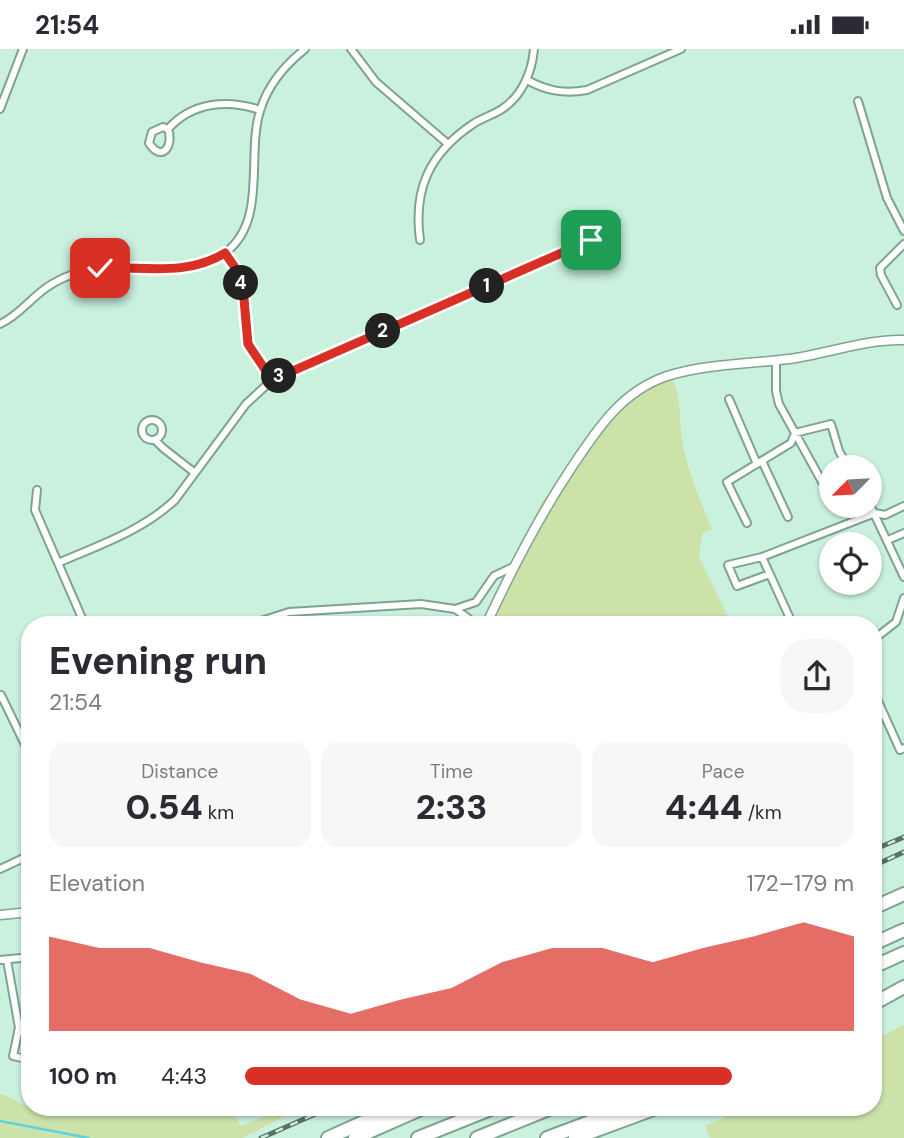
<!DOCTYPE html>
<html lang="en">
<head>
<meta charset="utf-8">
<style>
	body { margin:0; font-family:"DM Sans",sans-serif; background:#f7f7f7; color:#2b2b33; height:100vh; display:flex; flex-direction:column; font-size:26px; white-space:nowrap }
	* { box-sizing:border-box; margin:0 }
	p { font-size:23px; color:#7c7c81 }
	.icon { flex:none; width:38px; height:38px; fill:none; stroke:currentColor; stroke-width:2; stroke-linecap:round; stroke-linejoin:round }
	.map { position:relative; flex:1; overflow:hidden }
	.sheet { position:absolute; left:21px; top:567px; width:861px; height:500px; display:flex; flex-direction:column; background:#fff; border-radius:28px; box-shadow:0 2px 5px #0004 }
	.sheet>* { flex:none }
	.needle { width:46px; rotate:246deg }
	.tools { position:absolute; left:819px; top:406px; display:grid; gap:14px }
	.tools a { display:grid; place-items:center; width:63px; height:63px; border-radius:50%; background:#fff; box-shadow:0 2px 5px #0004; font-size:35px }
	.pin { position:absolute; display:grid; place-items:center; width:60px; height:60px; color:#fff; margin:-30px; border-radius:14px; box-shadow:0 4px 10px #0006 }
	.km { position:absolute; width:35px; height:35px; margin:-18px; border-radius:50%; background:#222; color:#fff; font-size:19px; line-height:35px; text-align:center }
	.round { display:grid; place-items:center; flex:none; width:74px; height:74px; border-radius:28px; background:#f7f7f7 }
	.headline { display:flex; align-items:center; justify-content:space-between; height:119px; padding:0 28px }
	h1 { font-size:38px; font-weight:800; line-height:52px }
	.metrics { display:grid; grid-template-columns:repeat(3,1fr); gap:10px; height:119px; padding:7px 28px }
	.metrics div { display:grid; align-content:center; border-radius:18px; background:#f7f7f7; text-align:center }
	.metrics b { font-size:35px; font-weight:800 }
	.metrics small { font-size:19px; font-weight:400 }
	.metrics p { font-size:19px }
	.chart { height:196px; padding:14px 28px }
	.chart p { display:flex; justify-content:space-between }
	.chart svg { width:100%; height:126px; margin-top:7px; fill:#d93025; opacity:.7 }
	ul { padding:0 28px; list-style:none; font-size:23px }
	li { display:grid; grid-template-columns:112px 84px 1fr; align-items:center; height:52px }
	li i { height:18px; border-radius:9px; background:#d93025 }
	.status { display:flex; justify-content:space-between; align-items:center; height:49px; padding:0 35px; background:#fff; direction:ltr }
	.status svg { height:19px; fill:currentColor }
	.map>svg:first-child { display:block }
	.green { fill:#cce2a9 }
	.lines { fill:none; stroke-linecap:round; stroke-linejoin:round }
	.stream { stroke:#5cd2de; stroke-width:2.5 }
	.minor-casing { stroke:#7fa392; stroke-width:10 }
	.tertiary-casing { stroke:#7fa392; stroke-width:11 }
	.motorway-casing { stroke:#7fa392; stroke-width:16 }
	.minor { stroke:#fff; stroke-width:6 }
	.tertiary { stroke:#fff; stroke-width:8 }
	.motorway { stroke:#fff; stroke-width:12 }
	.rail-casing { stroke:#5a7166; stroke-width:5 }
	.rail { stroke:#caf0de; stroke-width:2.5; stroke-dasharray:8; stroke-linecap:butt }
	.route-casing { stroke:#fff; stroke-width:14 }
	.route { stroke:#d93025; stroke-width:9 }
</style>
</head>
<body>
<div class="status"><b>21:54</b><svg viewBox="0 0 49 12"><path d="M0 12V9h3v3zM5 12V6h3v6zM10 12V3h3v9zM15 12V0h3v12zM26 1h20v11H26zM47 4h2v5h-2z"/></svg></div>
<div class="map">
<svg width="904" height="1089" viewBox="0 0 904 1089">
	<rect width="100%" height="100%" fill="#caf0de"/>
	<!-- green -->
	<path class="green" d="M 672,329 C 683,352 678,377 684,401 C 690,428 701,454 712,480 L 702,485 L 699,508 L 732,576 L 479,576 L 542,453 L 617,354 Z
		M 904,976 L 904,1089 L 710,1089 L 705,1077 L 745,1059 L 873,1059 L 873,992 Z
		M 2,1045 L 30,1059 L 229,1059 L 241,1077 L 274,1064 L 297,1061 L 242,1089 L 0,1089 L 0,1046 Z"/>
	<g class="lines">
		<!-- stream -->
		<path class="stream" d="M 0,1072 L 89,1089"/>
		<defs>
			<path id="minor" d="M 351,0 L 376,33 L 448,95
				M 527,31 C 547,42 564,45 587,41 L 681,0
				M 858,52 L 887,149 L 904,182
				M 0,60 L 23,0
				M 168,80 L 163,78 L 152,83 L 149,94 C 162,114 174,97 168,80 C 192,53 227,50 260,61
				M 420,191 C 413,139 430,104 473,75 C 482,69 493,66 502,60 C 522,47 532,23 534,0
				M 225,204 L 236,220 L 243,239 L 248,295 L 272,331
				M 897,256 L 881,226 L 880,219 L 904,195
				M 0,275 C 18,267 30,250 46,239 C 61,228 82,221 100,219 C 141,214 189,231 225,204 C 269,171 245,104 261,59 C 269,34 285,16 305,0
				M 776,312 L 776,342 L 779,355 L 831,449
				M 729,350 L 757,415
				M142 381a10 10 0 1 1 20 0a10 10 0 1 1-20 0Z
				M 155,391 L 163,399 L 195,424
				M 762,412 L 788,468
				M 37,441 L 35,461 L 85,576
				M 870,456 L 904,528
				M 747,474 L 727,433 L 791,394 L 795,384 L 831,375 L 839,402 L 848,418
				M 888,491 L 904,484
				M 762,508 L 728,516 L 737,537 L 770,525
				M 58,514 C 99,496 142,482 175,451 L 246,355 L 272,331 L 591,191
				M 249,576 L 289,563 L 421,555 L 455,560
				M 471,576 L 468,569 L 455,560 L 476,553 L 494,527 L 513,518
				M 793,576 L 762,508 L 875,464 L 885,466 L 904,457
				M 873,591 L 896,573 L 904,549
				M 873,641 L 900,701 L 904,699
				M 1,646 L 30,706
				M 0,820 L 30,806
				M 0,911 L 30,908
				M 7,911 L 19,979 L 13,1007 L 30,1011
				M 18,982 L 30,985"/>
			<path id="tertiary" d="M 486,576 C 511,522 537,471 570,421 C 596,382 620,343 667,327 C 706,315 748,315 789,310 C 827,305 865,290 904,291
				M 0,866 L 30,863"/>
			<path id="motorway" d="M 873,859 L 904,845
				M 873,895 L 904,881
				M 873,918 L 904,904
				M 873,955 L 904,938
				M 328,1089 L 395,1059
				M 355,1089 L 423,1059
				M 418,1089 L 493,1059
				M 477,1089 L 551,1059
				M 547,1089 L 627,1059
				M 575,1089 L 656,1059"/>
		</defs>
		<!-- minor casing -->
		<use href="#minor" class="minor-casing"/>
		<!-- tertiary casing -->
		<use href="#tertiary" class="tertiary-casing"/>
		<!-- motorway casing -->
		<use href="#motorway" class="motorway-casing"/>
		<!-- minor -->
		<use href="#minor" class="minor"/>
		<!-- tertiary -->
		<use href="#tertiary" class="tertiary"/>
		<!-- motorway -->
		<use href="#motorway" class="motorway"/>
		<defs>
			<path id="rail" d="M 873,801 L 904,788
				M 873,817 L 904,803
				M 261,1089 L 329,1059"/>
		</defs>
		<!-- rail casing -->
		<use href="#rail" class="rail-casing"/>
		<!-- rail -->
		<use href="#rail" class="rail"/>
	</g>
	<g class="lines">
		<defs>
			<path id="route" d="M 100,219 C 143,217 186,228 225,204 L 236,220 L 243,239 L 248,295 L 272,331 L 591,191"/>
		</defs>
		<!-- route casing -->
		<use href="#route" class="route-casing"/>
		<!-- route -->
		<use href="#route" class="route"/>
	</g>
</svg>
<div class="tools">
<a><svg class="needle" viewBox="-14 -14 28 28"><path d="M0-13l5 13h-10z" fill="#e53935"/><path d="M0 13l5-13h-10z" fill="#7c7c81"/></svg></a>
<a><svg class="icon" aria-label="locate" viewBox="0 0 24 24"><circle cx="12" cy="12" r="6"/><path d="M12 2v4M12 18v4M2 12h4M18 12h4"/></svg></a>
</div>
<div class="pin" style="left:591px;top:191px;background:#1e9e55"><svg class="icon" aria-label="arrive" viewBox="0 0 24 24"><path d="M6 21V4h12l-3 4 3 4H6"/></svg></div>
<div class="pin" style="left:100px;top:219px;background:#d93025"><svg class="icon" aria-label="check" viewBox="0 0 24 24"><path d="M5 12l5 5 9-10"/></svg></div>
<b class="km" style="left:487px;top:237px">1</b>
<b class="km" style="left:383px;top:282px">2</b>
<b class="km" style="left:279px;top:327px">3</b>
<b class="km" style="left:241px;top:234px">4</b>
<section class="sheet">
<div class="headline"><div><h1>Evening run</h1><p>21:54</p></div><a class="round"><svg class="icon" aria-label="share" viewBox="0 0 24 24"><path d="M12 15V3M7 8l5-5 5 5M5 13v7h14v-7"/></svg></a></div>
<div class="metrics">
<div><p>Distance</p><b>0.54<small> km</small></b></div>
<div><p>Time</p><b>2:33</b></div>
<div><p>Pace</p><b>4:44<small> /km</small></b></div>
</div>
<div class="chart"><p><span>Elevation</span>172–179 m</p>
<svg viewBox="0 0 160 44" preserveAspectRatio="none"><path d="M0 44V11L10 15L20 15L30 20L40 24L50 33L60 38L70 33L80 29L90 20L100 15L110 15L120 20L130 15L140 11L150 6L160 11V44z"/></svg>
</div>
<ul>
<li><b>100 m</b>4:43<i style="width:80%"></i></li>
</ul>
</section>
</div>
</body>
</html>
